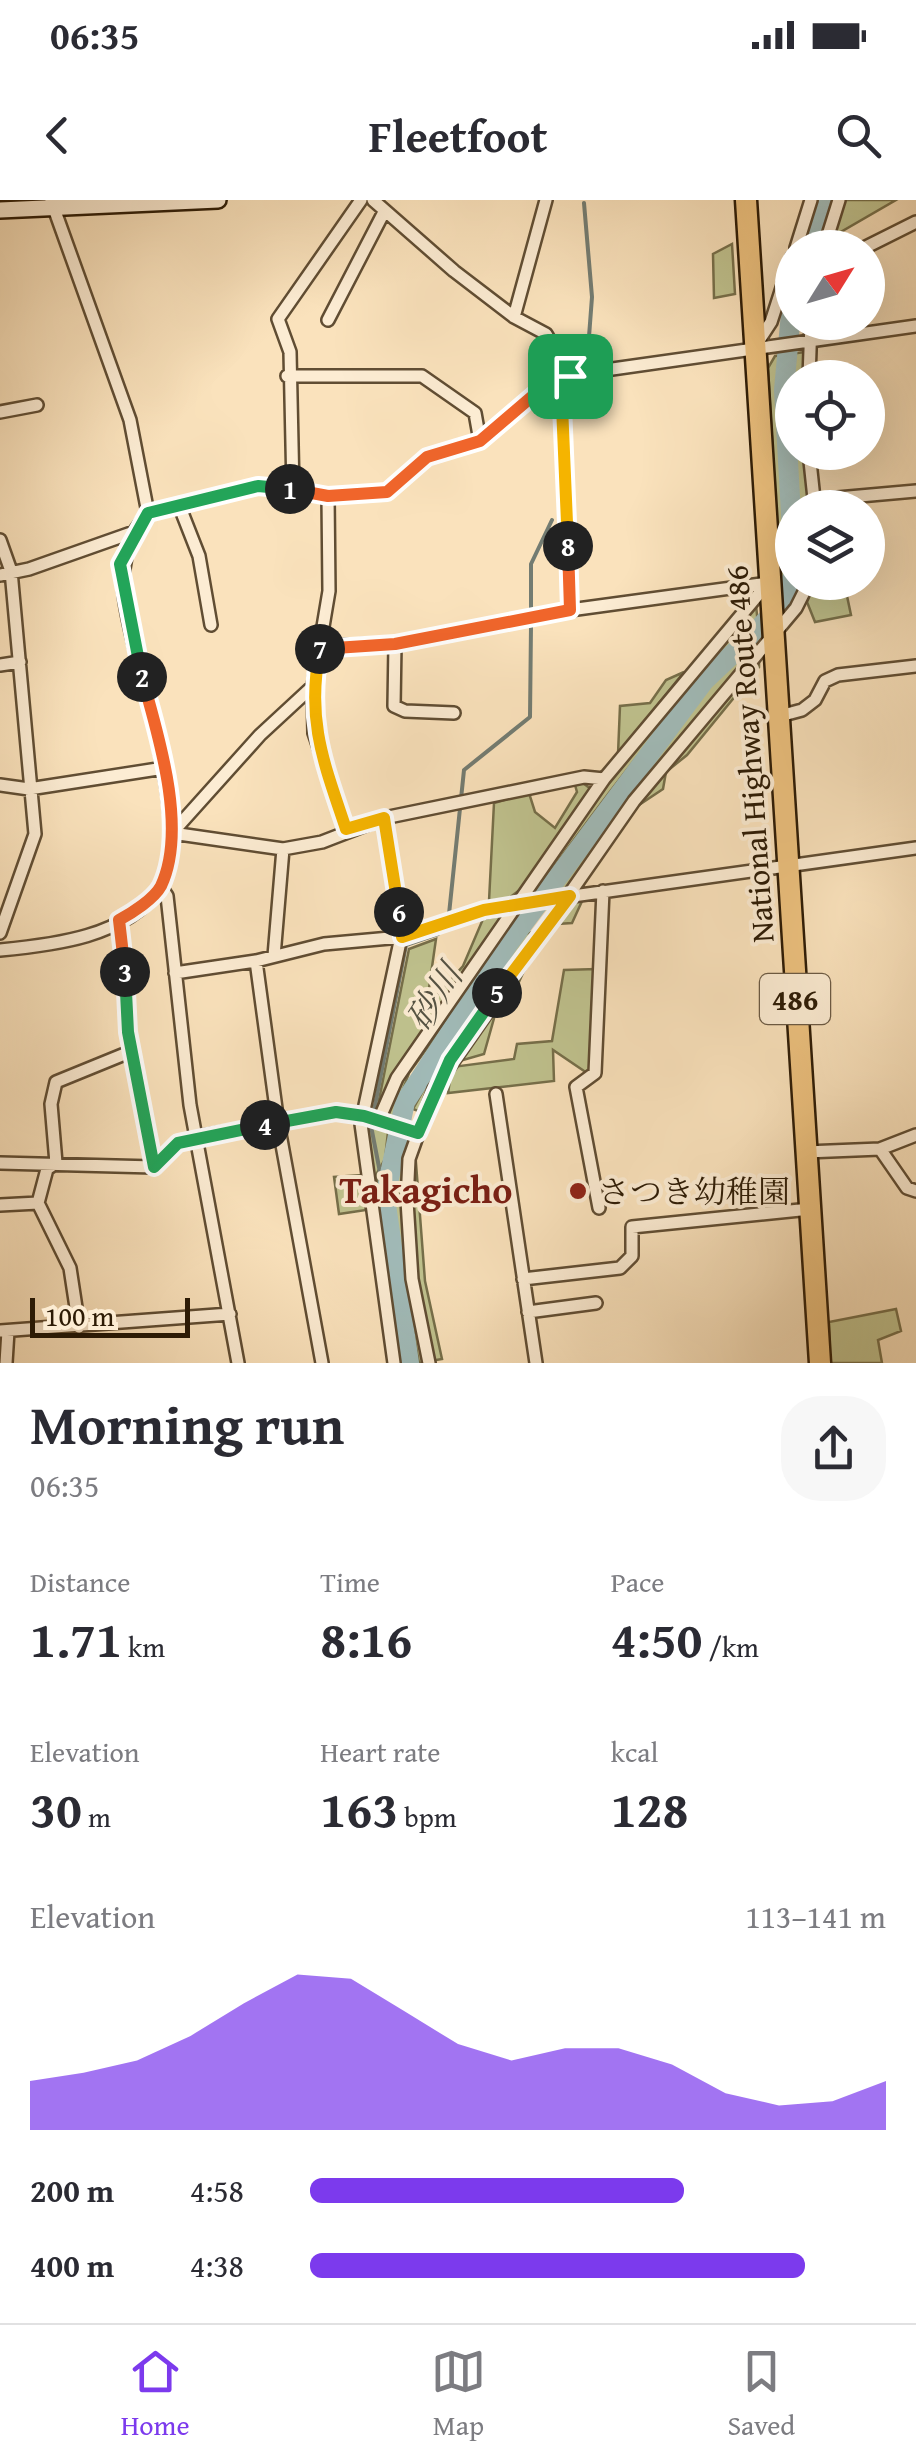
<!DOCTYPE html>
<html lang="en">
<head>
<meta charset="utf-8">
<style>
	body { margin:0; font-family:"Gentium Book Plus","Noto Serif JP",serif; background:#f7f7f7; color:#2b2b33; height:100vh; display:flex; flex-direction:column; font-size:38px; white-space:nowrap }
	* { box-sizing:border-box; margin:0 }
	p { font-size:32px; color:#7c7c81 }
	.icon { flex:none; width:55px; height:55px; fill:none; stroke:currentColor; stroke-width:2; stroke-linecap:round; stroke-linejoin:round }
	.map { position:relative; height:1163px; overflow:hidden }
	.sheet { display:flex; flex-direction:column; background:#fff; flex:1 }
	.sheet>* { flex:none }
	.needle { width:65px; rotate:53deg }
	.fabs { position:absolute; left:775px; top:30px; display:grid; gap:20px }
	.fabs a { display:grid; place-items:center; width:110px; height:110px; border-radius:50%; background:#fff; box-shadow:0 10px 40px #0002; font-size:50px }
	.scale { position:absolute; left:30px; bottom:25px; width:160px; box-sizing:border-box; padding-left:10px; border:5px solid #2d1b05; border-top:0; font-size:28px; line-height:35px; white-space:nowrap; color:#2d1b05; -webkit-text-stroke:8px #fcecd3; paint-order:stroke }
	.pin { position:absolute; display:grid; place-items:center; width:85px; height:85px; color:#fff; margin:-42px; border-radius:20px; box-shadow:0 5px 15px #0006 }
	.km { position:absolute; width:50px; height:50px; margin:-25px; border-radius:50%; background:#222; color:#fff; font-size:28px; line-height:50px; text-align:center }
	.round { display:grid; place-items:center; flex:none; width:105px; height:105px; border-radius:40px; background:#f7f7f7 }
	.summary { display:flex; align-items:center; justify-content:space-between; height:170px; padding:0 30px }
	h1 { font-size:55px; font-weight:700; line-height:75px }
	.figures { display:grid; grid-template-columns:repeat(3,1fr); gap:15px; height:170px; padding:10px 30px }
	.figures div { display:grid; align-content:center }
	.figures b { font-size:50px; font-weight:700 }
	.figures small { font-size:28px; font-weight:400 }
	.figures p { font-size:28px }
	.chart { height:280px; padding:20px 30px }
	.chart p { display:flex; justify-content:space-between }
	.chart svg { width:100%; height:180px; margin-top:10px; fill:#7c3aed; opacity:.7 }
	ul { padding:0 30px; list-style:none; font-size:32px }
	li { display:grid; grid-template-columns:160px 120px 1fr; align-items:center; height:75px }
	li i { height:25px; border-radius:12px; background:#7c3aed }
	.status { display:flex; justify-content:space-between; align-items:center; height:70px; padding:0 50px; background:#fff; direction:ltr }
	.status svg { height:28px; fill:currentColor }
	header { display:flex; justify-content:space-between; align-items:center; height:130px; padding:0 30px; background:#fff; font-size:45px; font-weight:700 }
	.menu { display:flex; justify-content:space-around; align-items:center; height:140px; border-top:2px solid #e1e1e2; background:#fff; font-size:28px; color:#7c7c81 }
	.menu a { display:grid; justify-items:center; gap:5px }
	.menu .active { color:#7c3aed }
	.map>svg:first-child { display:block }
	.green { fill:#c0c38f; stroke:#766f4a; stroke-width:2.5 }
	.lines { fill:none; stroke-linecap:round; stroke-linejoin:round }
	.stream { stroke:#737c72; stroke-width:4 }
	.river { stroke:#a1bcba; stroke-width:20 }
	.lane-casing { stroke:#604d33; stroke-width:10 }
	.street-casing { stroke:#604d33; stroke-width:16 }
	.secondary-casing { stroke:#2d1b05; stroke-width:20 }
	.highway-casing { stroke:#2d1b05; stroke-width:25 }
	.lane { stroke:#fcecd3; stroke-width:5 }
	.street { stroke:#fcecd3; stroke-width:11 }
	.secondary { stroke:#fcecd3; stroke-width:15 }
	.highway { stroke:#edc17e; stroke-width:20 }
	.split-1-casing { stroke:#fff; stroke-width:20 }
	.split-2-casing { stroke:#fff; stroke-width:20 }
	.split-3-casing { stroke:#fff; stroke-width:20 }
	.split-4-casing { stroke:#fff; stroke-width:20 }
	.split-5-casing { stroke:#fff; stroke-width:20 }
	.split-6-casing { stroke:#fff; stroke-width:20 }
	.split-7-casing { stroke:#fff; stroke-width:20 }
	.split-8-casing { stroke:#fff; stroke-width:20 }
	.split-9-casing { stroke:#fff; stroke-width:20 }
	.split-1 { stroke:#f0652b; stroke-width:12 }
	.split-2 { stroke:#22a559; stroke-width:12 }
	.split-3 { stroke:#f0652b; stroke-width:12 }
	.split-4 { stroke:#22a559; stroke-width:12 }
	.split-5 { stroke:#22a559; stroke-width:12 }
	.split-6 { stroke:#f5b400; stroke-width:12 }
	.split-7 { stroke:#f5b400; stroke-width:12 }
	.split-8 { stroke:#f0652b; stroke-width:12 }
	.split-9 { stroke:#f5b400; stroke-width:12 }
	.poi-dot { fill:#8f2418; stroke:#fcecd3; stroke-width:4 }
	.labels { text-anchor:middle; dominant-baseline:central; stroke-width:8; stroke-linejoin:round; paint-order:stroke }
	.shield { fill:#fcecd3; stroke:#6b5a43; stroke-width:2.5 }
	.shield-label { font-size:30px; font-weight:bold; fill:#2d1b05 }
	.street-label { font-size:32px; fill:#2d1b05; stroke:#fcecd3 }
	.poi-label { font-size:32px; fill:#2d1b05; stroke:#fcecd3; text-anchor:start }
	.water-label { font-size:35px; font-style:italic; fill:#565344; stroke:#fcecd3 }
	.quarter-label { font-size:38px; font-weight:bold; fill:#7a1f14; stroke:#fcecd3 }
</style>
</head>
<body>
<div class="status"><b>06:35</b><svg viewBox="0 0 49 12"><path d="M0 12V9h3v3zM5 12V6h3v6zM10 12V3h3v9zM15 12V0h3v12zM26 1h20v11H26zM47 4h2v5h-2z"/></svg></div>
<header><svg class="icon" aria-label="back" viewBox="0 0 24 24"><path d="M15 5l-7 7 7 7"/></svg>Fleetfoot<svg class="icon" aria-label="search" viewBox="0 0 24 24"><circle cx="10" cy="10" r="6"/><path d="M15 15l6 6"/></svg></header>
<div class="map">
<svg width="916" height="1163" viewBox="0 0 916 1163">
	<rect width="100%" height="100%" fill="#fae2bc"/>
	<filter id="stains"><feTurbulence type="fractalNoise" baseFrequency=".002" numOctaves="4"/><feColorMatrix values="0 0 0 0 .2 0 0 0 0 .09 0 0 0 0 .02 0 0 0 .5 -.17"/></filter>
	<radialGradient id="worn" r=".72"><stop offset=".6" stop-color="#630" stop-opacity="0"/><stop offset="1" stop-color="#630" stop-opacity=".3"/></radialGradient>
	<!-- green -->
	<path class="green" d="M 844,0 L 896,0 L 832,37 Z
		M 732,44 L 735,94 L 714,98 L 713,54 Z
		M 805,152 L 804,177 L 792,178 L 792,252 L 805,253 L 810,307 L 792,308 L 792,382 L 806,383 L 782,416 L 768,168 L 775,156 Z
		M 815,383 L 829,383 L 831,398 L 847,396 L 851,415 L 815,422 L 807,402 Z
		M 756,405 L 758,425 C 674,503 608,592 541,685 L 528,693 L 652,524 Z
		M 759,457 L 759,467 L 687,555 L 666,572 L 663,589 L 630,611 Z
		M 739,460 L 746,462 L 660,562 L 567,690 L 559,689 L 716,474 Z
		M 684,472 L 618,554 L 620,506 L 650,503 L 666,480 Z
		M 583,583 L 592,590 L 521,689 L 509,698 L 489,701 L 494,603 L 529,593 L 535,612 L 555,628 L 577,592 L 575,585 Z
		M 583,699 L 572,723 L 557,724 L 532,753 L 518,784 L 498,804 L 484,854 L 442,866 L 421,912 L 413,909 L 449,844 L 521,735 L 545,729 L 569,701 Z
		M 520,712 L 509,736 L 409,873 L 393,917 L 376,915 L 409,749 L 436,739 L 428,795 L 435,797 L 463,766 L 483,719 Z
		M 596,769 L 590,875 L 553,850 L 554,881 L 448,893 L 452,867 L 514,859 L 517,844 L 552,841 L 564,770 Z
		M 365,921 L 388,932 L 385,959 L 377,973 L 380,1044 Z
		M 403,934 L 414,937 L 425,1081 L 442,1159 L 419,1163 L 389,996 Z
		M 362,975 L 366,1010 L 339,1014 L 334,977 Z
		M 896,1109 L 901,1131 L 878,1140 L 882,1163 L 830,1163 L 829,1122 Z"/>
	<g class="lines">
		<!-- stream -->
		<path class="stream" d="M 584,3 L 592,97 L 587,163
			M 531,411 L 531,364 L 552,320
			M 449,714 L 464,570 L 530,517 L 531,426
			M 385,998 L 371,926 L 406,745 L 438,734"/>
		<!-- river -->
		<path class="river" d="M 810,48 L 825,0
			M 792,102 L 784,190 L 792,332
			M 409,1163 L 385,998 L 405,902 L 508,744 L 704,481 L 756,432 L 781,403 L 792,379"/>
		<defs>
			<path id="lane" d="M 569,179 L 562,206 L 570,407"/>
			<path id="street" d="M 51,0 L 130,220 L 148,313
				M 373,0 L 454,71 L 514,117 L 546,134 L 570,175
				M 796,48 L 811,0
				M 824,48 L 839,0
				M 864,48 L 916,22
				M 514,117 L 546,0
				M 328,120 L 384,12
				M 758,142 L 771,122 L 792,57
				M 287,176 L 422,176 L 475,213 L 480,241
				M 809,178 L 811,122
				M 0,212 L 37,205
				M 809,252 L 815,308
				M 293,290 L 290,152 L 278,119 L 361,0
				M 328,296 L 329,391 L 313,486 L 314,533 L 347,629
				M 815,300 L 916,291
				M 179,305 L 199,356 L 211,425
				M 0,340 L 11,371 L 35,634 L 0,733
				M 0,375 L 29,369 L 134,332 L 148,313 L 258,286 L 328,296 L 387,292 L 427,257 L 480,241 L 549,182 L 570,175 L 916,126
				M 395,444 L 394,506 L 405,511 L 454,513
				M 321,446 L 395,444 L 570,410 L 768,383
				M 0,465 L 20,462
				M 776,517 L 802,510 L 815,500 L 825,481 L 838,475 L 916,466
				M 0,585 L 29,589 L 164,568
				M 384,618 L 401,737 L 361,924 L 394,1163
				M 172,633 L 283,649 L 322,642 L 384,618 L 584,577 L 604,579
				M 172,633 L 260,535 L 313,486
				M 161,687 L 167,696 L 190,905 L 238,1163
				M 119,720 L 128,832 L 154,967
				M 0,750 C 53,745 126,737 159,689 C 191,642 150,510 137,457 C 126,409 114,378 134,332
				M 274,756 L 283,649
				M 256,761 L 278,923 L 322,1163
				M 175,773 L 256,761 L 324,744 L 401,737 L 485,709 L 516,704 L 916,648
				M 496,894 L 536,1163
				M 378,922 L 397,878 L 604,579 L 768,383
				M 880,949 L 907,988 L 916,991
				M 806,952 L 880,949 L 916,935
				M 0,963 L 154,967 L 179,943 L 197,937 L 336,912 L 364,916 L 419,933
				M 0,1005 L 38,1003
				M 599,1008 L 576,887 L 595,873 L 603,691
				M 523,1079 L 620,1068 L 632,1056 L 632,1027 L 810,1009
				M 528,1112 L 596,1103
				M 79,1127 L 70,1068 L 38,1003 L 47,969 L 56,963 L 51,904 L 56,882 L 132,851
				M 0,1131 L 230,1114
				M 6,1163 L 8,1131
				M 429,1163 L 412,1079 L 407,1001 L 409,959 L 434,889 L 634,601 L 796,408 L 809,382"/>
			<path id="secondary" d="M 0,10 L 218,0"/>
			<path id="highway" d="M 746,0 L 820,1163"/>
		</defs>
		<!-- lane casing -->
		<use href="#lane" class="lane-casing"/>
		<!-- street casing -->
		<use href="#street" class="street-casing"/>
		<!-- secondary casing -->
		<use href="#secondary" class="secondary-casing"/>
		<!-- highway casing -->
		<use href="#highway" class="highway-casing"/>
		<!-- lane -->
		<use href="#lane" class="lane"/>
		<!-- street -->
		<use href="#street" class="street"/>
		<!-- secondary -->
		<use href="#secondary" class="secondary"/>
		<!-- highway -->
		<use href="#highway" class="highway"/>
	</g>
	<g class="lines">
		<defs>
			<path id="split-1" d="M 290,289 L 328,296 L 387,292 L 427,257 L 480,241 L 549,182 L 570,176"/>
			<path id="split-2" d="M 142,477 L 120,364 L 148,313 L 258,286 L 290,289"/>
			<path id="split-3" d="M 125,772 L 119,720 C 132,713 154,699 161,686 C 188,629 158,534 142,477"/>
			<path id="split-4" d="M 125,772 L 128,832 L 154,967 L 178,943 L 265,925"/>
			<path id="split-5" d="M 265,925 L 336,912 L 364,916 L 418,933 L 450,860 L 497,793"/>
			<path id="split-6" d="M 399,712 L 402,737 L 484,710 L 570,696 L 497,793"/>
			<path id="split-7" d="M 320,449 C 306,521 324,563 346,629 L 384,618 L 399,712"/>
			<path id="split-8" d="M 320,449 L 395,444 L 570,410 L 568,346"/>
			<path id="split-9" d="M 568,346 L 562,206 L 570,176"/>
		</defs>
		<!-- split-1 casing -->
		<use href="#split-1" class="split-1-casing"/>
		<!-- split-2 casing -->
		<use href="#split-2" class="split-2-casing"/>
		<!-- split-3 casing -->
		<use href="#split-3" class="split-3-casing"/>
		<!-- split-4 casing -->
		<use href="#split-4" class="split-4-casing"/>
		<!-- split-5 casing -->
		<use href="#split-5" class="split-5-casing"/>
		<!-- split-6 casing -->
		<use href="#split-6" class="split-6-casing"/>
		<!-- split-7 casing -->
		<use href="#split-7" class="split-7-casing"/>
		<!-- split-8 casing -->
		<use href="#split-8" class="split-8-casing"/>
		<!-- split-9 casing -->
		<use href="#split-9" class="split-9-casing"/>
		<!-- split-1 -->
		<use href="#split-1" class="split-1"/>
		<!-- split-2 -->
		<use href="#split-2" class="split-2"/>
		<!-- split-3 -->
		<use href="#split-3" class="split-3"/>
		<!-- split-4 -->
		<use href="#split-4" class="split-4"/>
		<!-- split-5 -->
		<use href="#split-5" class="split-5"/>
		<!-- split-6 -->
		<use href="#split-6" class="split-6"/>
		<!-- split-7 -->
		<use href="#split-7" class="split-7"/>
		<!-- split-8 -->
		<use href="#split-8" class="split-8"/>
		<!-- split-9 -->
		<use href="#split-9" class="split-9"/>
	</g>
	<!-- markers -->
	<circle class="poi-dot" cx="578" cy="991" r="10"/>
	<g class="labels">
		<!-- shield labels -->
		<rect class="shield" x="760" y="774" width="70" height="50" rx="8"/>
		<g class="shield-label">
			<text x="795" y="799">486</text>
		</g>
		<!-- street labels -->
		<g class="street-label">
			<text transform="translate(749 554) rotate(-94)">National Highway Route 486</text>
		</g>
		<!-- poi labels -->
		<g class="poi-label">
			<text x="598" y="991">さつき幼稚園</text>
		</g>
		<!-- water labels -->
		<g class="water-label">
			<text transform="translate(434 797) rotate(-57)">砂川</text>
		</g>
		<!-- quarter labels -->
		<g class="quarter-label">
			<text x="426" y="989">Takagicho</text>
		</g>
	</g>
	<rect width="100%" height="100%" filter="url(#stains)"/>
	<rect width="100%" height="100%" fill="url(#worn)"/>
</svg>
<div class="fabs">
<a><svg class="needle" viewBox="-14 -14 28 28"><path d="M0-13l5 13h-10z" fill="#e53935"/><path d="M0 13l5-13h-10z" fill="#7c7c81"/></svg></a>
<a><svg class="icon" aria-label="locate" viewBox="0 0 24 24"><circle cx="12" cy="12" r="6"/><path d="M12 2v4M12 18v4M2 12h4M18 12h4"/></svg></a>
<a><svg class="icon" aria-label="layers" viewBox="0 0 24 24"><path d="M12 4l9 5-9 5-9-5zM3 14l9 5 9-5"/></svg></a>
</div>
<div class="scale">100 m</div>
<div class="pin" style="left:570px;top:176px;background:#1e9e55"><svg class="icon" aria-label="arrive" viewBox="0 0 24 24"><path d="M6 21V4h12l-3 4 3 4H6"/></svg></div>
<b class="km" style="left:290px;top:289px">1</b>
<b class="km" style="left:142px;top:477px">2</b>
<b class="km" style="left:125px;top:772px">3</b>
<b class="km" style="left:265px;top:925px">4</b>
<b class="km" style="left:497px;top:793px">5</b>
<b class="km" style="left:399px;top:712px">6</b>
<b class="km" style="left:320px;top:449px">7</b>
<b class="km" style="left:568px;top:346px">8</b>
</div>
<section class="sheet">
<div class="summary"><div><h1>Morning run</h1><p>06:35</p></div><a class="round"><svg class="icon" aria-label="share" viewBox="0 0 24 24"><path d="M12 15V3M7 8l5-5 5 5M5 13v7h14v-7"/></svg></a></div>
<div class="figures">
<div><p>Distance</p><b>1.71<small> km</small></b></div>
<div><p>Time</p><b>8:16</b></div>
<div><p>Pace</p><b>4:50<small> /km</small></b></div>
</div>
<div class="figures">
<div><p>Elevation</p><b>30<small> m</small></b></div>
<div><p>Heart rate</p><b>163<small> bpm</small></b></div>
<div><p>kcal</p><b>128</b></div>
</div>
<div class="chart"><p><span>Elevation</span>113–141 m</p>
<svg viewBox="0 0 160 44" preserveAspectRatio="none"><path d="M0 44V32L10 30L20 27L30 21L40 13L50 6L60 7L70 15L80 23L90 27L100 24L110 24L120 28L130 35L140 38L150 37L160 32V44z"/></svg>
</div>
<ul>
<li><b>200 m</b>4:58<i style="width:65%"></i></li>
<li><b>400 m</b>4:38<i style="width:86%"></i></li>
</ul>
</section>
<nav class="menu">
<a class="active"><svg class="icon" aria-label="home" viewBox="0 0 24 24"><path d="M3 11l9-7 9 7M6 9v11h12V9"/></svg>Home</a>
<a><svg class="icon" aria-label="map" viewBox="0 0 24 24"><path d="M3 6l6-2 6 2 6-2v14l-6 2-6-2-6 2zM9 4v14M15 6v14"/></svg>Map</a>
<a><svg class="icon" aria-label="saved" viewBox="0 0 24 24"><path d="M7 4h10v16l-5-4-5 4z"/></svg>Saved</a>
</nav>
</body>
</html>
